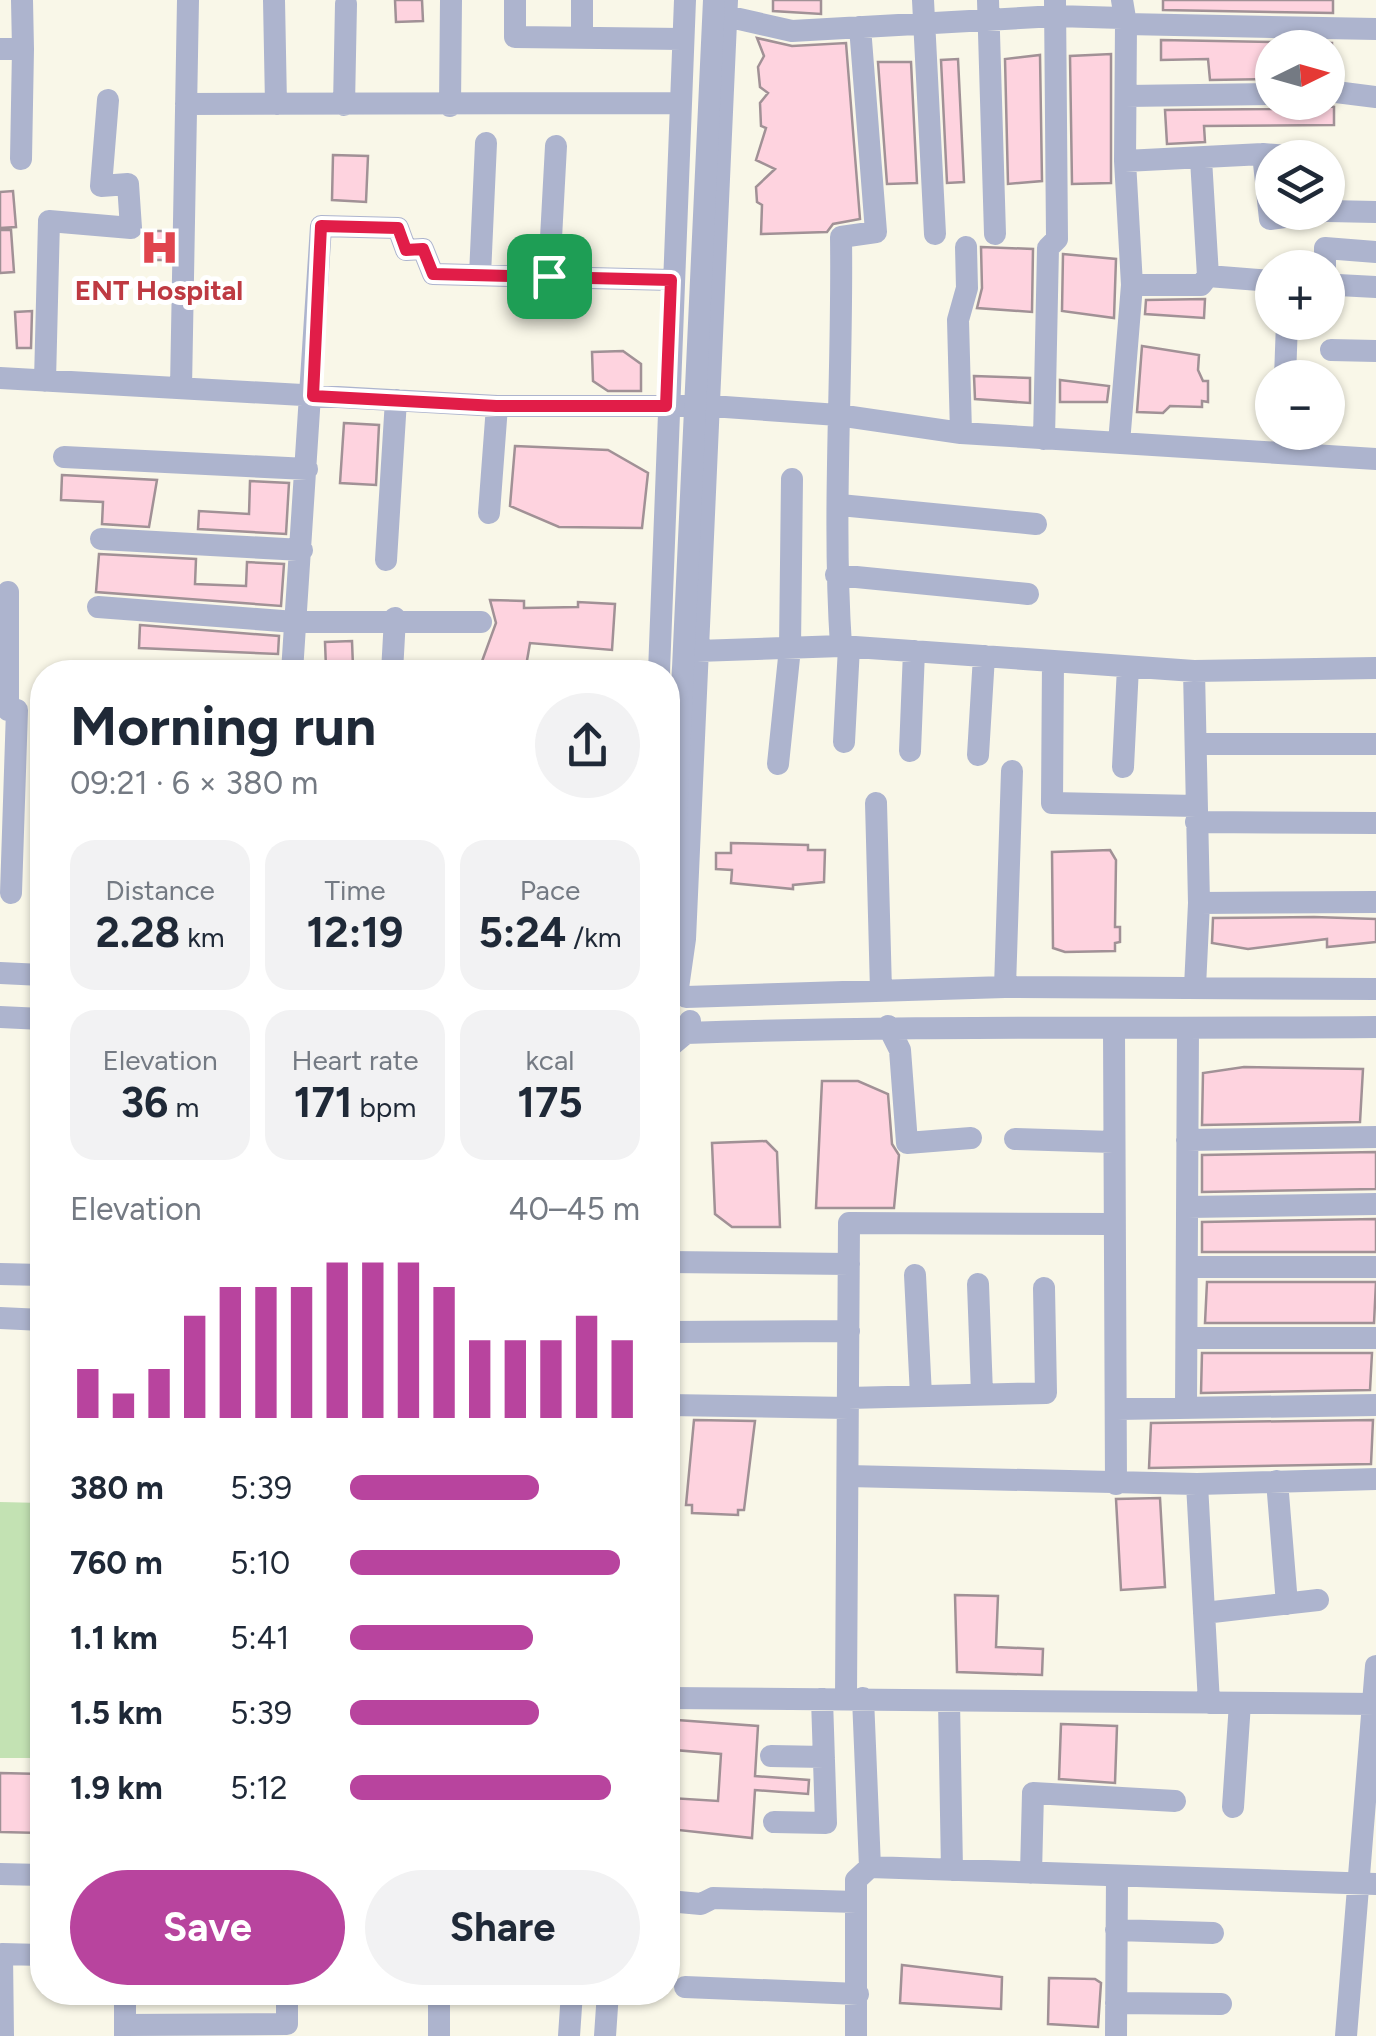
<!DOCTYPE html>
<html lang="en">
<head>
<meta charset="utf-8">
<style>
	body { margin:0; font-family:Figtree,sans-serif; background:#f2f2f3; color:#1f2937; height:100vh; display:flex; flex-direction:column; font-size:38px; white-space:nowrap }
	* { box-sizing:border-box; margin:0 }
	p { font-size:32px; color:#747a83 }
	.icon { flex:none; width:55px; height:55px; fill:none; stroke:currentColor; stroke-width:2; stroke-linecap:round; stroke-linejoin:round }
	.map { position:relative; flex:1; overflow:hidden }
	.side { position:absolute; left:30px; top:660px; width:650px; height:1345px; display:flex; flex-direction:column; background:#fff; border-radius:40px; box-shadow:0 2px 8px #0004 }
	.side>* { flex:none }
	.needle { width:65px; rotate:85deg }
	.fabs { position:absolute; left:1255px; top:30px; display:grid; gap:20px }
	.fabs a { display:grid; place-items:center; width:90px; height:90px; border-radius:50%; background:#fff; box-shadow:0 2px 8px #0004; font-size:50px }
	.pin { position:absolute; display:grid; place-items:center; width:85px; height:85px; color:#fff; margin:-42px; border-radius:20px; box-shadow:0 5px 15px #0006 }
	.round { display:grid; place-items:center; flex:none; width:105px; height:105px; border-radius:52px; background:#f2f2f3 }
	.overview { display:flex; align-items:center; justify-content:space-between; height:170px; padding:0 40px }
	h1 { font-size:55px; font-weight:700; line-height:75px }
	.stats { display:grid; grid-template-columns:repeat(3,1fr); gap:15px; height:170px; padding:10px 40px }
	.stats div { display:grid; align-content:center; border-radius:25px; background:#f2f2f3; text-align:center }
	.stats b { font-size:42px; font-weight:700 }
	.stats small { font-size:28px; font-weight:400 }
	.stats p { font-size:28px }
	.chart { height:280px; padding:20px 40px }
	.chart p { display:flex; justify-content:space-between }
	.chart svg { width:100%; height:180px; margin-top:10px; stroke:#b8449e; stroke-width:6 }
	.action { display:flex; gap:20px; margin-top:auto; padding:20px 40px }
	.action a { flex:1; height:115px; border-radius:60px; background:#b8449e; color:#fff; font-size:40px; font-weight:700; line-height:115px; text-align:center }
	.action a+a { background:#f2f2f3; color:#1f2937 }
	ul { padding:0 40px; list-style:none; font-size:32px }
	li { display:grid; grid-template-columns:160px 120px 1fr; align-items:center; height:75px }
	li i { height:25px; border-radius:12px; background:#b8449e }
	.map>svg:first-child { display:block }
	.green { fill:#c3e2b3 }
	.building { fill:#fed3df; stroke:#a19196; stroke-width:2.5 }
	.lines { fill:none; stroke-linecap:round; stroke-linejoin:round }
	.minor { stroke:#adb4ce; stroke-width:22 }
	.minor-bridge { stroke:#adb4ce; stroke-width:22 }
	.route-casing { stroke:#fff; stroke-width:20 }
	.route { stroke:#e11d48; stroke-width:12 }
	.labels { text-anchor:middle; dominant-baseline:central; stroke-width:10; stroke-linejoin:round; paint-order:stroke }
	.health-label { font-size:28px; font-weight:bold; fill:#be3a42; stroke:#fff }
</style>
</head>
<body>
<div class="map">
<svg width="1376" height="2036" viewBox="0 0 1376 2036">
	<rect width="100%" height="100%" fill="#f9f7e8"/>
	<!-- green -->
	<path class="green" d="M 0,1502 L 42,1503 L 42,1758 L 0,1758 Z"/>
	<!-- building -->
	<path class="building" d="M 395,0 L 422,0 L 423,21 L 396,22 Z
		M 773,0 L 821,0 L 821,14 L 773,11 Z
		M 1163,0 L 1333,0 L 1333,13 L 1163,10 Z
		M 757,38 L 792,46 L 846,43 L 860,219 L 833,224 L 827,232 L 761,234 L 762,205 L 757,202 L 756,187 L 775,169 L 756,160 L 766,128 L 761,126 L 760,103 L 768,93 L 760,87 L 758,67 L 764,56 Z
		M 1161,40 L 1332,43 L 1332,48 L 1272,48 L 1272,79 L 1210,80 L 1208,59 L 1161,60 Z
		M 1111,54 L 1111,183 L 1072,184 L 1070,56 Z
		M 1040,55 L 1042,181 L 1008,184 L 1005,59 Z
		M 958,59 L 964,182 L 947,183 L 941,60 Z
		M 878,62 L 911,62 L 917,183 L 887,184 Z
		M 1284,102 L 1334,107 L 1334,125 L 1204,126 L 1205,142 L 1167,144 L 1165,110 L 1272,109 Z
		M 333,155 L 368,156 L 366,202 L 332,200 Z
		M 13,191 L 16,227 L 0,228 L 0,192 Z
		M 0,230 L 11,230 L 14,272 L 0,273 Z
		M 145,231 L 169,231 L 168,260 L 144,260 Z
		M 981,247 L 1033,249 L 1032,312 L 977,308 L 982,288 Z
		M 1063,254 L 1116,259 L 1114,318 L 1062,311 Z
		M 1205,299 L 1204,318 L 1145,314 L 1146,300 Z
		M 32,311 L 31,348 L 17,348 L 15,312 Z
		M 1142,346 L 1199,355 L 1198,370 L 1203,381 L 1208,381 L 1208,402 L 1202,401 L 1202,407 L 1170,406 L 1163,413 L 1137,412 Z
		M 623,351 L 641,364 L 641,391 L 608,391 L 593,381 L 592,352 Z
		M 974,376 L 1030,378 L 1030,403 L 975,399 Z
		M 1060,380 L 1109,386 L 1107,402 L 1060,402 Z
		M 344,423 L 379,425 L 376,485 L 340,483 Z
		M 515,446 L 608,450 L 648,473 L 642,528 L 559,527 L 510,506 Z
		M 62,475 L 157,480 L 149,527 L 102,524 L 103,502 L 61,500 Z
		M 250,481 L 289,483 L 286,534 L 198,529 L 199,511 L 249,514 Z
		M 99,554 L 196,559 L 195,584 L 246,586 L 247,562 L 284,564 L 281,606 L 96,592 Z
		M 490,600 L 524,601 L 524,608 L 578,607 L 578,602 L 615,604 L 612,650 L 530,643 L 525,672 L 493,672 L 481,664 L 496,623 Z
		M 140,625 L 279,636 L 278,654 L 139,648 Z
		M 352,641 L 353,667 L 326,668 L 325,642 Z
		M 731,843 L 808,845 L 808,850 L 825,850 L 824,882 L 793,885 L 793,889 L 731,883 L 732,870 L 716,869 L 716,853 L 731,853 Z
		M 1110,850 L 1116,860 L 1115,927 L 1120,927 L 1120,942 L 1115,943 L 1115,951 L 1065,952 L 1053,948 L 1052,852 Z
		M 1314,917 L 1376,919 L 1376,942 L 1327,947 L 1327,939 L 1248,949 L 1212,943 L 1213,918 Z
		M 1244,1067 L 1363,1069 L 1360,1122 L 1202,1125 L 1203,1073 Z
		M 822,1081 L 858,1081 L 888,1094 L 892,1144 L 899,1155 L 894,1208 L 816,1208 Z
		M 766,1141 L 777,1152 L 780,1227 L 732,1227 L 715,1214 L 712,1143 Z
		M 1376,1152 L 1376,1189 L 1202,1192 L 1202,1155 Z
		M 1376,1219 L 1376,1252 L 1202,1252 L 1202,1222 Z
		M 1207,1282 L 1376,1282 L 1374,1323 L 1205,1323 Z
		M 1202,1353 L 1372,1353 L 1370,1390 L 1201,1393 Z
		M 694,1420 L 755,1421 L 744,1510 L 738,1510 L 738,1515 L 692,1513 L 692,1505 L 686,1505 Z
		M 1373,1420 L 1371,1464 L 1149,1468 L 1151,1423 Z
		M 1160,1498 L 1165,1587 L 1121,1590 L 1116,1499 Z
		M 955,1595 L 998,1596 L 996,1647 L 1043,1649 L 1042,1675 L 957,1672 Z
		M 677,1720 L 758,1726 L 755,1776 L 809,1780 L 808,1794 L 755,1790 L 752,1838 L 669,1829 L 671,1798 L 718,1801 L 721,1754 L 675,1750 Z
		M 1061,1724 L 1117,1726 L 1115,1783 L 1059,1779 Z
		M 0,1773 L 42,1774 L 42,1833 L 0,1832 Z
		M 902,1965 L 1002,1977 L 1001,2009 L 900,2003 Z
		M 1049,1978 L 1095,1979 L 1101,1983 L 1098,2027 L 1048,2024 Z"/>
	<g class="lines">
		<!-- minor -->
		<path class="minor" d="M 274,0 L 276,104
			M 515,0 L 515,37 L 682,39
			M 923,0 L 935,234
			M 988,0 L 995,234
			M 726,16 L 792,31 L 1056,16 L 1122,18
			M 1126,24 L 1376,29
			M 582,37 L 582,0
			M 0,49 L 23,49 L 22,0
			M 1328,91 L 1376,97
			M 1126,96 L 1272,94
			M 186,104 L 678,103
			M 344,105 L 346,4
			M 450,106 L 451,0
			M 1263,154 L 1270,219 L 1321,212
			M 21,159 L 23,49
			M 1201,159 L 1208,276
			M 1125,161 L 1263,154 L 1313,158
			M 1328,211 L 1376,212
			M 1325,268 L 1325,248 L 1376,252
			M 480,275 L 486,143
			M 549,275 L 556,146
			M 1132,285 L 1201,285 L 1208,276 L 1272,281
			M 1338,285 L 1376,287
			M 1331,350 L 1376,351
			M 0,378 L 497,406 L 711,406 L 838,415 L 961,433 L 1376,459
			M 1285,378 L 1287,322
			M 45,381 L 49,221 L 131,228 L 128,184 L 101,186 L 108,100
			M 181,388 L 188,0
			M 961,433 L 958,320 L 967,288 L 966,247
			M 1044,439 L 1048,248 L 1057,239 L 1055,0
			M 1119,443 L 1132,285 L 1125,161 L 1126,24 L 1122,0
			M 64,457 L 307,469
			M 840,505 L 1036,524
			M 489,513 L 497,406
			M 101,539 L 302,550
			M 386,560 L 396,400
			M 836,575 L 1028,594
			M 8,592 L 8,710
			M 98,607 L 295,622 L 481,622
			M 841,646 C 832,510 843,374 841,237 L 876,232 L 860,27
			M 697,651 L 841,646 L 1194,671 L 1376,668
			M 1053,661 L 1052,803 L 1196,806
			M 1194,671 L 1199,903 L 1195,987
			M 292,672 L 321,226 L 398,228 L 406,250 L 423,249 L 433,274 L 671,280
			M 392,672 L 395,618
			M 659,672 L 685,0
			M 844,742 L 849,647
			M 1198,744 L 1376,744
			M 910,751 L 914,651
			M 978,755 L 984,656
			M 778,764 L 790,648 L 792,479
			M 1123,767 L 1128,667
			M 876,803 L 881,991
			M 1196,822 L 1376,823
			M 11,893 L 17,710
			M 1199,903 L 1376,902
			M 0,973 L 42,975
			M 1005,987 L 1012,771
			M 678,988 L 685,939 L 727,0
			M 686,997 L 1005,987 L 1376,989
			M 0,1017 L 42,1019
			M 888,1026 L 900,1050 L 907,1143 L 971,1138
			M 1114,1030 L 1116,1484
			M 686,1033 C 916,1025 1146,1029 1376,1027
			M 668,1048 L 686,1033 L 690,1021
			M 1015,1139 L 1113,1142
			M 1187,1140 L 1376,1137
			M 1188,1207 L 1376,1204
			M 668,1262 L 849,1264
			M 1187,1267 L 1376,1267
			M 0,1274 L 42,1275
			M 915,1275 L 921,1396
			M 978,1284 L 982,1394
			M 0,1318 L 42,1320
			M 668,1332 L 849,1331
			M 1187,1338 L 1376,1338
			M 848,1398 L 1046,1393 L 1044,1288
			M 668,1405 L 848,1408
			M 1186,1408 L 1188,1029
			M 1117,1409 L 1376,1405
			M 848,1476 L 1197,1484 L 1376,1479
			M 1277,1481 L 1287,1604
			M 1197,1484 L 1209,1703
			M 1204,1613 L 1318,1600
			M 846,1697 L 849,1223 L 1113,1224
			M 668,1698 L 1376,1704
			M 863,1698 L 870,1867
			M 949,1701 L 952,1870
			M 771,1756 L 824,1757
			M 1233,1807 L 1240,1703
			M 774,1822 L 826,1823 L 822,1699
			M 1031,1873 L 1033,1793 L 1175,1801
			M 0,1874 L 42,1875
			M 668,1901 L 701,1904 L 713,1898 L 856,1902
			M 1116,1930 L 1213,1933
			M 685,1987 L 858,1994
			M 125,1992 L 125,2036
			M 439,1992 L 439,2036
			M 1116,2003 L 1221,2004
			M 125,2025 L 287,2024 L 287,1992
			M 3,2036 L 2,1954 L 42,1955
			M 569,2036 L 572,1992
			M 605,2036 L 608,1992
			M 856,2036 L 856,1880 L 870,1867 L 1376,1884
			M 1116,2036 L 1117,1876
			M 1346,2036 L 1376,1666"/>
		<!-- minor-bridge -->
		<path class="minor-bridge" d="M 676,819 L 714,0"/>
	</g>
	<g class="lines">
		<defs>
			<path id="route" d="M 321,226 L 398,228 L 406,250 L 423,249 L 433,274 L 671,280 L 666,406 L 496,406 L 313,396 Z"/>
		</defs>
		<!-- route casing -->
		<use href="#route" class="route-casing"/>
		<!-- route -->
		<use href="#route" class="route"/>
	</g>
	<!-- icons -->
	<defs>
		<symbol id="hospital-bare" viewBox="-9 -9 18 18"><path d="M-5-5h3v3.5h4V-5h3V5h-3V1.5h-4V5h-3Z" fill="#e0444e" stroke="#fff" stroke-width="2.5" paint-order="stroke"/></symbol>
	</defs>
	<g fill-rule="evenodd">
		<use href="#hospital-bare" x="132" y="220" width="55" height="55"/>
	</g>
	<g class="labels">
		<!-- health labels -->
		<g class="health-label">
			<text x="159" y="290">ENT Hospital</text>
		</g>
	</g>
</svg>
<div class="fabs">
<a><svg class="needle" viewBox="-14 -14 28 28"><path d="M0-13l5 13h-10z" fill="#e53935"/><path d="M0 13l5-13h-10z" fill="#747a83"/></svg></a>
<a><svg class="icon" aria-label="layers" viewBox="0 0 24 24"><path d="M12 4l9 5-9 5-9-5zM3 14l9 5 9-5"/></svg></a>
<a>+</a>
<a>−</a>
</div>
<div class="pin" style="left:549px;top:276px;background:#1e9e55"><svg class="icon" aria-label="arrive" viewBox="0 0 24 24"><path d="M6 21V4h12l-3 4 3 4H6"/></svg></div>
<section class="side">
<div class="overview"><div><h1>Morning run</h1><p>09:21 · 6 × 380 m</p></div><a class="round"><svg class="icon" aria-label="share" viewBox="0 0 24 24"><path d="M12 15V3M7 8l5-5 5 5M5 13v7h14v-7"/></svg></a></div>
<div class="stats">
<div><p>Distance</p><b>2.28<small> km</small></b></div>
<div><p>Time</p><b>12:19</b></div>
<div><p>Pace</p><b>5:24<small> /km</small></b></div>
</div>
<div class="stats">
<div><p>Elevation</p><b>36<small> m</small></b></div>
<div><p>Heart rate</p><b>171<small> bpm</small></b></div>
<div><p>kcal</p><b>175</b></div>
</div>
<div class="chart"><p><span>Elevation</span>40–45 m</p>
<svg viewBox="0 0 160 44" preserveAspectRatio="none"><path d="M5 44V32M15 44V38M25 44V32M35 44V19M45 44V12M55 44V12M65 44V12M75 44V6M85 44V6M95 44V6M105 44V12M115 44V25M125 44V25M135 44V25M145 44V19M155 44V25"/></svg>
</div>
<ul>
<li><b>380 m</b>5:39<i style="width:65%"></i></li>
<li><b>760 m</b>5:10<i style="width:93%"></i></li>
<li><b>1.1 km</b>5:41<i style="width:63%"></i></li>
<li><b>1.5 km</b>5:39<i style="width:65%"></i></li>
<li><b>1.9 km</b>5:12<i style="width:90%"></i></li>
</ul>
<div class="action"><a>Save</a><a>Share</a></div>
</section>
</div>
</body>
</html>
